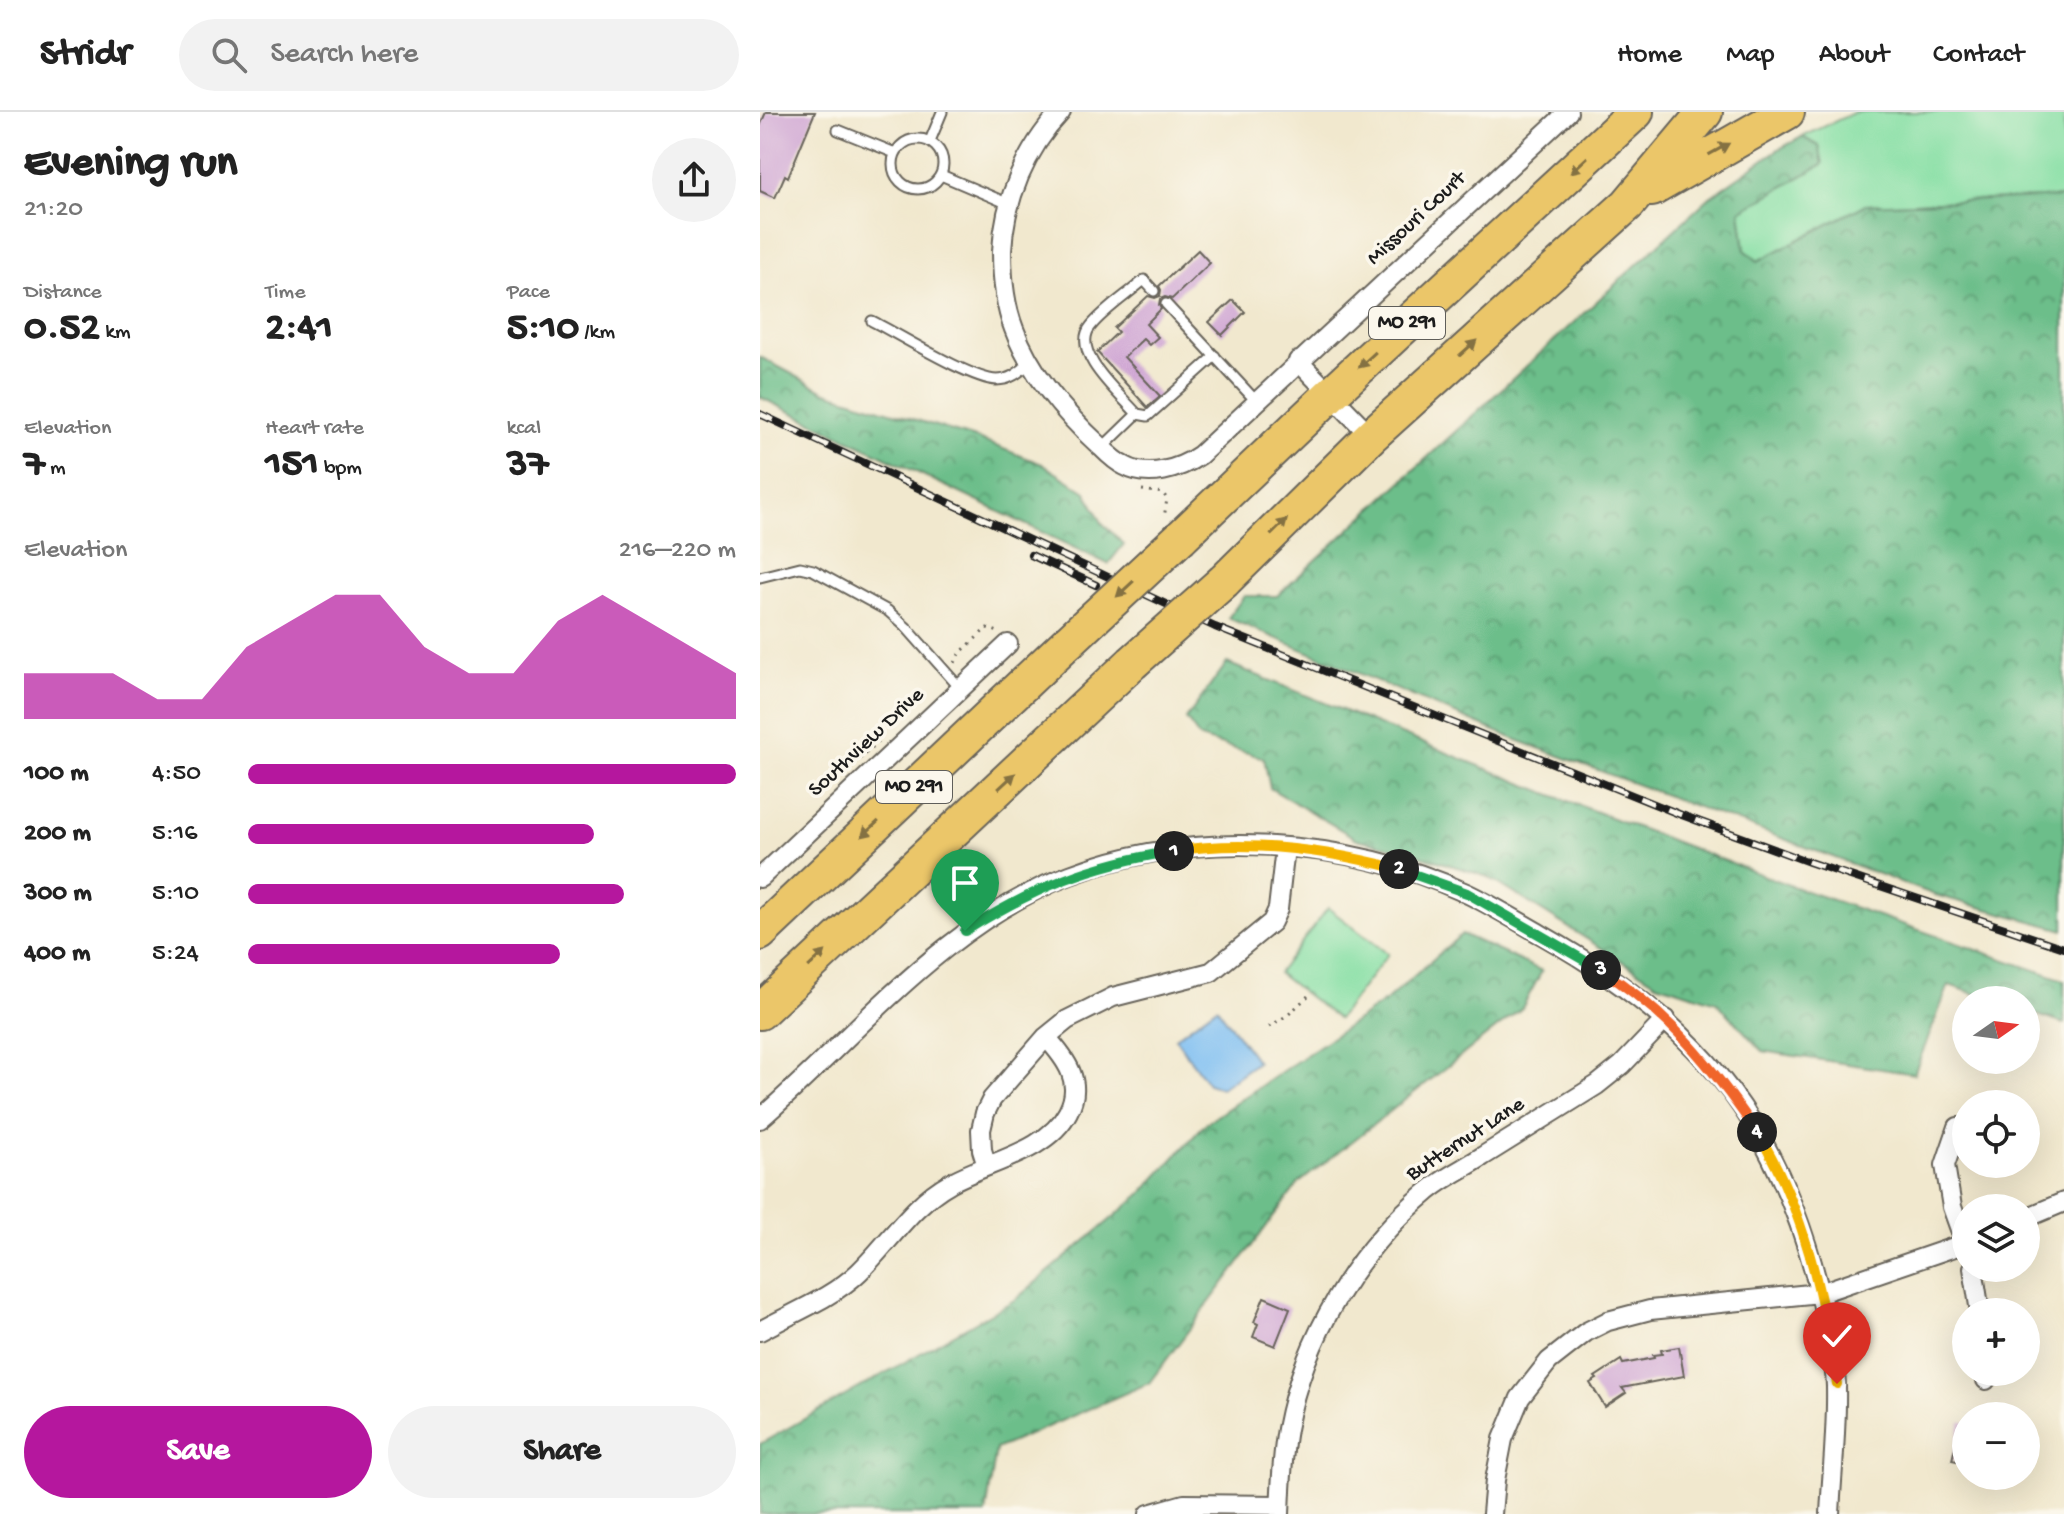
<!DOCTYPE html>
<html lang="en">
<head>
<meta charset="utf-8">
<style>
	body { margin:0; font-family:"Gochi Hand",sans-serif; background:#f2f2f2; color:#222; height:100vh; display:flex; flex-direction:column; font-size:30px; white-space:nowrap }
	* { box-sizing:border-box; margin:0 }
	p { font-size:26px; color:#767676 }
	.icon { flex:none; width:44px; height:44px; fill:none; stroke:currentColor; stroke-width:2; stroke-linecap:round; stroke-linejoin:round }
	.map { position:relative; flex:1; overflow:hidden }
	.side { display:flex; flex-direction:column; background:#fff; width:760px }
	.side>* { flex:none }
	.needle { width:52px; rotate:76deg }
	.tools { position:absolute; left:1192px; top:874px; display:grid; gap:16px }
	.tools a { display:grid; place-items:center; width:88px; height:88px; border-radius:50%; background:#fff; box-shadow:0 8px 32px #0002; font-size:40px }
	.pin { position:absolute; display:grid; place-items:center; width:68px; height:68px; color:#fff; margin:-82px -34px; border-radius:50% 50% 50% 0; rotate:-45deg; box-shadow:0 0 8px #0007 }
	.pin .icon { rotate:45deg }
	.km { position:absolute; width:40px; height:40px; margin:-20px; border-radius:50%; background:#222; color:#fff; font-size:22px; line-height:40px; text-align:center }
	.round { display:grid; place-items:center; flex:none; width:84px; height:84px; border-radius:42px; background:#f2f2f2 }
	.overview { display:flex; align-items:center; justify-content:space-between; height:136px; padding:0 24px }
	h1 { font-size:44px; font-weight:800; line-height:60px }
	.figures { display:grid; grid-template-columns:repeat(3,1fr); gap:12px; height:136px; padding:8px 24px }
	.figures div { display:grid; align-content:center }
	.figures b { font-size:40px; font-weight:800 }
	.figures small { font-size:22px; font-weight:400 }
	.figures p { font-size:22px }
	.chart { height:224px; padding:16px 24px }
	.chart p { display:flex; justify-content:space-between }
	.chart svg { width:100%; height:144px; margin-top:8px; fill:#b5179e; opacity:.7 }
	.cta { display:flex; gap:16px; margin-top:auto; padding:16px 24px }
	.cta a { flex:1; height:92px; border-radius:48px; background:#b5179e; color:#fff; font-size:32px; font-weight:800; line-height:92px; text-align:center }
	.cta a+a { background:#f2f2f2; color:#222 }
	ul { padding:0 24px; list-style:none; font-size:26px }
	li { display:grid; grid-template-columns:128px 96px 1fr; align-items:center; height:60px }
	li i { height:20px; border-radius:10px; background:#b5179e }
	header { display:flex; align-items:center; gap:48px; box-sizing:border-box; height:112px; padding:0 40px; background:#fff; border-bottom:2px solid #e0e0e0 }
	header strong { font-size:38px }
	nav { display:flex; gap:44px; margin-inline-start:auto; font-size:28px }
	.search { width:560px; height:72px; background:#f2f2f2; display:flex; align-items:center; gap:20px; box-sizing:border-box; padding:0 28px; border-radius:44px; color:#767676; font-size:30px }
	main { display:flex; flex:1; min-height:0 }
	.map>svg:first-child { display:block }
	.green { fill:#86dfa4; stroke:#517e60; stroke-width:2 }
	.forest { fill:url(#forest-crowns); stroke:#446d53; stroke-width:2 }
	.water { fill:#7dbef2; stroke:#4c6d87; stroke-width:2 }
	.building { fill:#d0a7d4 }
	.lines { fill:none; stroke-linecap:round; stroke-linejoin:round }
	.lane-casing { stroke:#67635a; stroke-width:13 }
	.street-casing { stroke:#67635a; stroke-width:22 }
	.highway-casing { stroke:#67635a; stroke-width:38 }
	.path { stroke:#67635a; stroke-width:3; stroke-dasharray:2 6; stroke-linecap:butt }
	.lane { stroke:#fff; stroke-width:9 }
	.street { stroke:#fff; stroke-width:18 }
	.highway { stroke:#ebc669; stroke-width:34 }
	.rail-casing { stroke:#1c1c1c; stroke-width:8 }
	.rail { stroke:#fbf7ec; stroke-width:5; stroke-dasharray:15; stroke-linecap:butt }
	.highway-bridge-casing { stroke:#67635a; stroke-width:38; stroke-linecap:butt }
	.highway-bridge { stroke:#ebc669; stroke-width:34 }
	.oneway { fill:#847142 }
	.split-1-casing { stroke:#fff; stroke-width:16 }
	.split-2-casing { stroke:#fff; stroke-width:16 }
	.split-3-casing { stroke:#fff; stroke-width:16 }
	.split-4-casing { stroke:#fff; stroke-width:16 }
	.split-5-casing { stroke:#fff; stroke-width:16 }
	.split-1 { stroke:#22a559; stroke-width:10 }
	.split-2 { stroke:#f5b400; stroke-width:10 }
	.split-3 { stroke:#22a559; stroke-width:10 }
	.split-4 { stroke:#f0652b; stroke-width:10 }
	.split-5 { stroke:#f5b400; stroke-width:10 }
	.labels { text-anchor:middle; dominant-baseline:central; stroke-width:7; stroke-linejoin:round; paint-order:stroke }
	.shield { fill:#fbf7ec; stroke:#5f5e5a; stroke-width:2 }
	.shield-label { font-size:20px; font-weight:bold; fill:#1c1c1c }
	.street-label { font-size:22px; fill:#1c1c1c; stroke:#fbf7ec }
</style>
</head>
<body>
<header>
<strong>Stridr</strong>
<div class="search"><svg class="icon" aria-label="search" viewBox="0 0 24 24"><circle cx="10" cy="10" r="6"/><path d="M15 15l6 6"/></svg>Search here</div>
<nav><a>Home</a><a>Map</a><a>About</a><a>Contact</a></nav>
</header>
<main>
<section class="side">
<div class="overview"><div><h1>Evening run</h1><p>21:20</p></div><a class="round"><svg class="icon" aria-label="share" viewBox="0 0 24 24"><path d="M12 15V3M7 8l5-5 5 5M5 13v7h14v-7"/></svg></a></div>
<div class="figures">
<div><p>Distance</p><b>0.52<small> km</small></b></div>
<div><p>Time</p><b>2:41</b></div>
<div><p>Pace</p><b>5:10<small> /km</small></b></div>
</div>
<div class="figures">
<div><p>Elevation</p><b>7<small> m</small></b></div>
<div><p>Heart rate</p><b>151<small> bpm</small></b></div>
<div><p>kcal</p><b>37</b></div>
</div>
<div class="chart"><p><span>Elevation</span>216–220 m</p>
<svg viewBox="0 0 160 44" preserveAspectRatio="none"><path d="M0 44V30L10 30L20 30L30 38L40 38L50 22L60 14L70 6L80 6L90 22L100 30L110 30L120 14L130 6L140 14L150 22L160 30V44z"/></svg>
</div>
<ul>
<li><b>100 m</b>4:50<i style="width:100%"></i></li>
<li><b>200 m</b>5:16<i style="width:71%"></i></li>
<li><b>300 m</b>5:10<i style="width:77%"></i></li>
<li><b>400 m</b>5:24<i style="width:64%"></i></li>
</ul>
<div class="cta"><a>Save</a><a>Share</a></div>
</section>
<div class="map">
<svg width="1304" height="1402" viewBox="0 0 1304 1402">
	<defs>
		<pattern id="forest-crowns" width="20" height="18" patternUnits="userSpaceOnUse" patternTransform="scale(2)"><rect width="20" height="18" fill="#6cbe8a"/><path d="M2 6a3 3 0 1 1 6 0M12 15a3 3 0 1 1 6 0" fill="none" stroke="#589a70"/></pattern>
	</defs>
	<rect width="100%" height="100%" fill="#fbf7ec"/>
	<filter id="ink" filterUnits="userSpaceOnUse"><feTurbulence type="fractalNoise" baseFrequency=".0125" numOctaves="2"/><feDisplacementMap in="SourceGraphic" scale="16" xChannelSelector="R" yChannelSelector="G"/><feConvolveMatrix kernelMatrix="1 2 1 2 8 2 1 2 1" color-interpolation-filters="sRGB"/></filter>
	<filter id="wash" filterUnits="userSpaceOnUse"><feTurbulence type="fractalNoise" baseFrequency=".006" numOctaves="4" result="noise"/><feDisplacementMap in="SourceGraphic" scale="32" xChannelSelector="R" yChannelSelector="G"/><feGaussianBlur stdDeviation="1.8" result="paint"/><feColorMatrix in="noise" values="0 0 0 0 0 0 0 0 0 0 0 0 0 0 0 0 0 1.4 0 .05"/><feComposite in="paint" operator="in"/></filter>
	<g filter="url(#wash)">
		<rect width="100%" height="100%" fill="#f1e8ce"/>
		<!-- green -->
		<path class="green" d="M 1095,0 L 1304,0 L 1304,85 L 1105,93 L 998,149 L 985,138 L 980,99 L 1063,52 L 1059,34 L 1042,25 Z
			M 568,796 L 628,842 L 578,907 L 518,861 Z"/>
		<!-- forest -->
		<path class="forest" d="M 1042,25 L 1059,34 L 1063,52 L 980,99 L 985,138 L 998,149 L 1105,93 L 1304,85 L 1304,818 L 1175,783 L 754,627 L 468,506 L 484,484 L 517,484 L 950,85 L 1017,38 Z
			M 0,245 L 66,280 L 215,326 L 282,352 L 326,380 L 342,411 L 364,432 L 348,452 L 0,285 Z
			M 467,551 L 771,675 L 1026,772 L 1304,868 L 1304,912 L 1266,899 L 1266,888 L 1233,888 L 1189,873 L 1154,962 L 1002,939 L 957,890 L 897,871 L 728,765 L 643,738 L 597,727 L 510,676 L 504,646 L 440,626 L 426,607 Z
			M 702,822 L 782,859 L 762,896 L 539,1071 L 389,1271 L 236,1337 L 226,1402 L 0,1402 L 0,1332 L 256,1187 L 381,1082 L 445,1012 L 628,887 Z"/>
		<!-- water -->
		<path class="water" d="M 457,895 L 497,950 L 461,976 L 448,972 L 415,926 Z"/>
		<g id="blocks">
			<!-- building -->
			<path class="building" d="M 6,0 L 55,0 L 28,65 L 25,63 L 15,86 L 0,79 L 0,14 Z
				M 438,138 L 450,151 L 412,187 L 405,185 L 400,187 L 399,193 L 401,197 L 386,212 L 398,225 L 389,233 L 383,227 L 364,245 L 400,284 L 387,295 L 337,240 L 358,220 L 354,216 L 388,184 L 395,186 L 400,184 L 401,178 L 399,174 Z
				M 473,188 L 485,200 L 462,223 L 449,210 Z
				M 504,1185 L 530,1196 L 515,1234 L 493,1225 L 498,1212 L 494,1210 Z
				M 919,1235 L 924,1264 L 862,1276 L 866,1281 L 845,1295 L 830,1271 L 837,1267 L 835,1265 L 861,1248 L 863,1252 L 894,1246 L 893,1243 L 902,1242 L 901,1238 Z
				M 1201,1310 L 1206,1310 L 1206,1351 L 1192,1348 Z"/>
		</g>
	</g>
	<g filter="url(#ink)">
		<use href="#blocks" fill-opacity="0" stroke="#67635a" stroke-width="2"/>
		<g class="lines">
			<defs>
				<path id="lane" d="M 78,18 L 135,41
					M133 52a25 25 0 1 1 50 0a25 25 0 1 1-50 0Z
					M 170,29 L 182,0
					M 181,63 L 249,92
					M 406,192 L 496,289
					M 112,209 C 140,223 210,267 237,268 C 251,268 260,259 270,251
					M 377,302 L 388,304 L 455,244
					M 342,336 L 377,302 C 361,283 309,240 331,214 C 345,197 367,183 384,168 L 394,179
					M 0,465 L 40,455 L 53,458 L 128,499 L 146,515 L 200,576"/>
				<path id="street" d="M 301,0 C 266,37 244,88 242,139 C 242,164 245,194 254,217 C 271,263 305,302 341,335 C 348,342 356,350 365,354 C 388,367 420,357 440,343 L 808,0
					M 538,249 L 611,324
					M 0,766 L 248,532
					M 0,1007 C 100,920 184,811 310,763 C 433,716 587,726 706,781 C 732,793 757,809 782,823 C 870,873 951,935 1001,1026 C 1036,1090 1059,1163 1071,1236 C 1073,1249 1076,1262 1076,1275 C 1077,1317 1072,1360 1070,1402
					M 1198,1015 L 1185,1053 L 1192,1095 L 1206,1134
					M 227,1054 L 222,1038 L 221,1018 L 225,1001 L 232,987 L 286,925 L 307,908 L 353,885 L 451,860 L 512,810 L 518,797 L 525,736
					M 1266,1106 L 1304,1090
					M 1213,1156 L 1220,1200
					M 0,1219 C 32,1201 72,1186 99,1160 C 130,1130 152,1092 190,1071 C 226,1050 287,1041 308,1000 C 324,970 306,947 286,925
					M 1226,1268 L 1227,1260
					M 389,1402 L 424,1392 L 520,1393
					M 520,1402 C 521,1373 522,1345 527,1317 C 544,1226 596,1139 667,1080 C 683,1066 705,1056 723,1044 C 761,1020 799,997 837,973 L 862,953 L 906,907
					M 732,1402 L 735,1368 L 743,1327 L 760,1286 L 789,1249 L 826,1220 L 848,1209 L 890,1198 L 1060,1181 L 1206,1131"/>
				<path id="highway" d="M 892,77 L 1027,0
					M 421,425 L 571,282 L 876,0
					M 464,469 L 611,324 L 868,92 L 945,0
					M 0,821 L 309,529
					M 0,900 L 372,551"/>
			</defs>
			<!-- lane casing -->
			<use href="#lane" class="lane-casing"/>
			<!-- street casing -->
			<use href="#street" class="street-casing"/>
			<!-- highway casing -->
			<use href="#highway" class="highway-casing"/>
			<!-- path -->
			<path class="path" d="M 382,378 L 403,381 L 407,387 L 404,406
				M 195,551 L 199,542 L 227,516 L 238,520
				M 100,647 L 118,630
				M 509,915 L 529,902 L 548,884"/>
			<!-- lane -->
			<use href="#lane" class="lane"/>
			<!-- street -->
			<use href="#street" class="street"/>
			<!-- highway -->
			<use href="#highway" class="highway"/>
			<defs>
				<path id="rail" d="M 0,302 L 455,515 L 919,702 L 1049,750 L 1304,836
					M 271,443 L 336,473"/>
			</defs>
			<!-- rail casing -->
			<use href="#rail" class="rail-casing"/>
			<!-- rail -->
			<use href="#rail" class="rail"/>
			<defs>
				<path id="highway-bridge" d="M 309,529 L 421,425
					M 372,551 L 464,469"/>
			</defs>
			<!-- highway-bridge casing -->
			<use href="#highway-bridge" class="highway-bridge-casing"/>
			<!-- highway-bridge -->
			<use href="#highway-bridge" class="highway-bridge"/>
		</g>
		<!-- one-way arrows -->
		<defs><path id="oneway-solid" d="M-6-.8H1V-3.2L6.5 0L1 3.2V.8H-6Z" transform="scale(2)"/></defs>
		<g class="oneway">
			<use href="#oneway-solid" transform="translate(959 37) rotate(-29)"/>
			<use href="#oneway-solid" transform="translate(819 53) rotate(137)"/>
			<use href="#oneway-solid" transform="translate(708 236) rotate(-42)"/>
			<use href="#oneway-solid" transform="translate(607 248) rotate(137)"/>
			<use href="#oneway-solid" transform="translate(519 415) rotate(-45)"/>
			<use href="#oneway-solid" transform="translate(365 477) rotate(137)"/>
			<use href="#oneway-solid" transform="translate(247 669) rotate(-43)"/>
			<use href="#oneway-solid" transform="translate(110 717) rotate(137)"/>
			<use href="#oneway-solid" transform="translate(57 847) rotate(-43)"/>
		</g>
	</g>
	<g class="lines" filter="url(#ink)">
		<defs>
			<path id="split-1" d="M 205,819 C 278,774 329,753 414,739"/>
			<path id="split-2" d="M 414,739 C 489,727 567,738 639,757"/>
			<path id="split-3" d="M 639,757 L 707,781 L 841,858"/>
			<path id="split-4" d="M 841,858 C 907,899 954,957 997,1020"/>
			<path id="split-5" d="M 997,1020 C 1044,1095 1063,1186 1077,1272"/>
		</defs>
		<!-- split-1 casing -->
		<use href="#split-1" class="split-1-casing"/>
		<!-- split-2 casing -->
		<use href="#split-2" class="split-2-casing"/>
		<!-- split-3 casing -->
		<use href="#split-3" class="split-3-casing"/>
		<!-- split-4 casing -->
		<use href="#split-4" class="split-4-casing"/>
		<!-- split-5 casing -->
		<use href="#split-5" class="split-5-casing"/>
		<!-- split-1 -->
		<use href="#split-1" class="split-1"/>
		<!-- split-2 -->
		<use href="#split-2" class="split-2"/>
		<!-- split-3 -->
		<use href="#split-3" class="split-3"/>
		<!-- split-4 -->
		<use href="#split-4" class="split-4"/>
		<!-- split-5 -->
		<use href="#split-5" class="split-5"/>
	</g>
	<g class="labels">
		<!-- shield labels -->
		<g class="shield">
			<rect x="609" y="195" width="76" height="32" rx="6"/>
			<rect x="116" y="659" width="76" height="32" rx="6"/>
		</g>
		<g class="shield-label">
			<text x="647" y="211">MO 291</text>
			<text x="154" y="675">MO 291</text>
		</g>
		<!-- street labels -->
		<g class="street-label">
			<text transform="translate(657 107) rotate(-43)">Missouri Court</text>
			<text transform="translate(107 631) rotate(-43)">Southview Drive</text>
			<text transform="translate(706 1028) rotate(-33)">Butternut Lane</text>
		</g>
	</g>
</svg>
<div class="tools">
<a><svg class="needle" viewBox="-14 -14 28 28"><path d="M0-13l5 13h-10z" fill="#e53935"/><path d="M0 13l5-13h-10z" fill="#767676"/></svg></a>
<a><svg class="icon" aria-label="locate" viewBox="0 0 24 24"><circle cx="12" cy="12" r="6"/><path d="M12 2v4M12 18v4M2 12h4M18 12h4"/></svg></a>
<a><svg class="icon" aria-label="layers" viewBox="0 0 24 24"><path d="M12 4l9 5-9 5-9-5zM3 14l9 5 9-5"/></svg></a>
<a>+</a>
<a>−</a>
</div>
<div class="pin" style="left:205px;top:819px;background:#1e9e55"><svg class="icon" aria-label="arrive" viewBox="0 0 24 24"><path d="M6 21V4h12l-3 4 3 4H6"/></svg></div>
<div class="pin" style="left:1077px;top:1272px;background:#d93025"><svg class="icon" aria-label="check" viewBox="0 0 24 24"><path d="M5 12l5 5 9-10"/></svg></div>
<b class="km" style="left:414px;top:739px">1</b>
<b class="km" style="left:639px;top:757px">2</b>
<b class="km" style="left:841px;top:858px">3</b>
<b class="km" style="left:997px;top:1020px">4</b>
</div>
</main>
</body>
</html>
